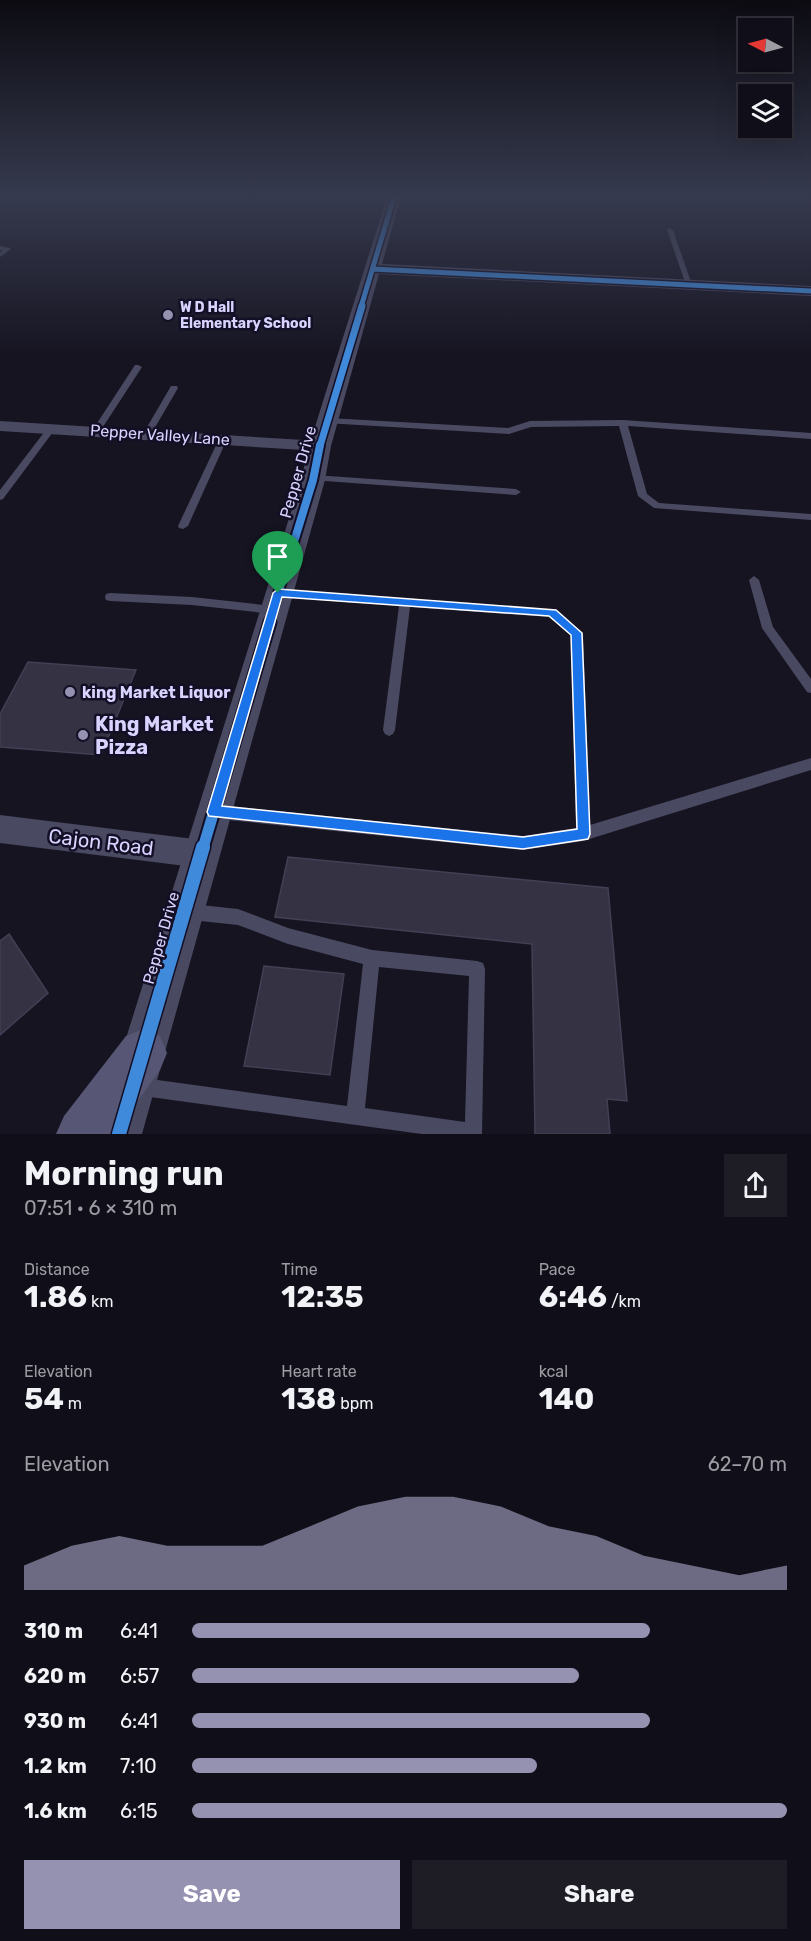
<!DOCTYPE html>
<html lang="en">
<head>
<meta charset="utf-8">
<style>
	body { margin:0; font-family:Rubik,sans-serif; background:#1e1d26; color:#f1f3f6; height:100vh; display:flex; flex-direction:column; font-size:22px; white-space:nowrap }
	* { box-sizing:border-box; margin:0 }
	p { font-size:20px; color:#9c9ca2 }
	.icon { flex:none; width:33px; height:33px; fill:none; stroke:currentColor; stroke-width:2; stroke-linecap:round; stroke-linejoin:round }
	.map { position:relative; height:1134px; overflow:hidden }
	.sheet { display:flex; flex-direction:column; background:#100f19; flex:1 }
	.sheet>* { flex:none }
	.needle { width:39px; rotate:276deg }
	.fabs { position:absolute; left:738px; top:18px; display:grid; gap:12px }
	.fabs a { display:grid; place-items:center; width:54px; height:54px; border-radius:0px; background:#100f19; box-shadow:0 6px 24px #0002,0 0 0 2px #302f38; font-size:30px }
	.pin { position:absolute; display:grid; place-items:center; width:51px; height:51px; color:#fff; margin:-62px -26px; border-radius:50% 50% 50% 0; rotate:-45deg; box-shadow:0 0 6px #0007 }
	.pin .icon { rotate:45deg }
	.round { display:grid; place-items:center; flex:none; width:63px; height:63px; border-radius:0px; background:#1e1d26 }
	.head { display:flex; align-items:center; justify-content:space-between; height:102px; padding:0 24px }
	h1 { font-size:33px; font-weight:700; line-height:45px }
	.metrics { display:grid; grid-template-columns:repeat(3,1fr); gap:9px; height:102px; padding:6px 24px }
	.metrics div { display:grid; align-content:center }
	.metrics b { font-size:30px; font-weight:700 }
	.metrics small { font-size:16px; font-weight:400 }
	.metrics p { font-size:16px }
	.chart { height:168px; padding:12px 24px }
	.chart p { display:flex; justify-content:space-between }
	.chart svg { width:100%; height:108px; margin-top:6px; fill:#9591b1; opacity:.7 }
	.button { display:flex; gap:12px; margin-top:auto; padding:12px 24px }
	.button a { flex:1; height:69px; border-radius:0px; background:#9591b1; color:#fff; font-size:24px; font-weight:700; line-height:69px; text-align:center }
	.button a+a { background:#1e1d26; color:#f1f3f6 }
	ul { padding:0 24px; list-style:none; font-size:20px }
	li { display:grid; grid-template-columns:96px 72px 1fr; align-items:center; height:45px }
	li i { height:15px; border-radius:8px; background:#9591b1 }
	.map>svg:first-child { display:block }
	.building { fill:#343243; stroke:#433f54; stroke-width:1.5 }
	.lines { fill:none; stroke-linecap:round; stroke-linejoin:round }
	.service { fill:#4a4962; fill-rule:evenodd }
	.minor { fill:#4a4962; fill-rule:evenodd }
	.tertiary { fill:#4a4962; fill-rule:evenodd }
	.secondary { fill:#575674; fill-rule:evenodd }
	.cycleway-far4-casing { stroke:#130f26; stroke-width:8 }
	.cycleway-far3-casing { stroke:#130f26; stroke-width:10 }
	.cycleway-far2-casing { stroke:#130f26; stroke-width:12 }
	.cycleway-far1-casing { stroke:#130f26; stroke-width:15 }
	.cycleway-casing { stroke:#130f26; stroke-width:17 }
	.cycleway-far4 { stroke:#408adc; stroke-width:5 }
	.cycleway-far3 { stroke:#408adc; stroke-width:7 }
	.cycleway-far2 { stroke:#408adc; stroke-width:8 }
	.cycleway-far1 { stroke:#408adc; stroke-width:11 }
	.cycleway { stroke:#408adc; stroke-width:14 }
	.route { fill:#1a73e8; stroke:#fff; stroke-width:1.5; fill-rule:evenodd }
	.poi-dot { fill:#9591b1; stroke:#130f26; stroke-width:2 }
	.labels { text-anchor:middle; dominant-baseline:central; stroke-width:5; stroke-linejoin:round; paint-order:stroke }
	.far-poi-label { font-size:14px; font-weight:bold; fill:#d9d4ff; stroke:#130f26; text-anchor:start }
	.street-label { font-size:16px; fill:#d9d4ff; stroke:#130f26 }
	.poi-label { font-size:16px; font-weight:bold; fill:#d9d4ff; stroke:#130f26; text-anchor:start }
	.near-poi-label { font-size:20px; font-weight:bold; fill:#d9d4ff; stroke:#130f26; text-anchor:start }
	.near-street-label { font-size:20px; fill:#d9d4ff; stroke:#130f26 }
</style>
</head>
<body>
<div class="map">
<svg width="811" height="1134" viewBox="0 0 811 1134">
	<rect width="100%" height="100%" fill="#161421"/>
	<!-- building -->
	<path class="building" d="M 28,662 L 136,670 L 101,755 L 0,747 L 0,714 Z
		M 288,857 L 608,888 L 627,1101 L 607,1099 L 610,1134 L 535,1134 L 532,944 L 275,917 Z
		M 9,934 L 48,993 L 0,1035 L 0,941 Z
		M 264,966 L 344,974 L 330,1075 L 244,1066 Z"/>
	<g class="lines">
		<!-- service -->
		<path class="service" d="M 670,228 L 673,230 L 692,285 L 691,286 L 686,285 L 667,230 Z
			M 0,246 L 10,248 L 11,249 L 0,257 L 0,252 L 3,250 L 0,250 Z
			M 135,365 L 138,365 L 142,367 L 99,433 L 93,433 L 92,431 Z
			M 171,386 L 177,386 L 178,388 L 150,436 L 144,436 L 143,434 Z
			M 328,418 L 508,428 L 530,421 L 623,420 L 811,433 L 811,439 L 628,426 L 647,494 L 659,503 L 811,514 L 811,520 L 654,508 L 638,496 L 619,426 L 531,427 L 509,434 L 325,423 L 325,419 Z
			M 52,425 L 56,428 L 3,499 L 0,500 L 0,490 L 49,426 Z
			M 223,436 L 227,439 L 188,526 L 183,529 L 179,528 L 178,526 L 219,439 Z
			M 314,475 L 516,489 L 521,492 L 516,495 L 311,480 L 309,478 Z
			M 754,576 L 759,580 L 773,627 L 811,679 L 811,693 L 807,692 L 762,628 L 749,580 Z
			M 281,589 L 556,610 L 583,633 L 590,825 L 811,758 L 811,770 L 583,841 L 523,850 L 218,819 L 213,817 L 211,812 L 213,807 L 218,805 L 523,836 L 576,828 L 571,635 L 549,617 L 410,607 L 395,730 L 393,734 L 389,736 L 385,734 L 383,730 L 399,606 L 281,597 L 277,596 L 276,593 L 277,590 Z
			M 110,593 L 192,597 L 273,606 L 277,607 L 279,610 L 277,613 L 273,614 L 192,605 L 110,601 L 106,600 L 105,597 L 106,594 Z
			M 191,904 L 238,909 L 288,928 L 372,950 L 477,961 L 483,963 L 485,969 L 482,1134 L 422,1134 L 143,1096 L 137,1093 L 134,1087 L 137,1081 L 143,1078 L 347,1106 L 363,964 L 288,944 L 238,925 L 191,920 L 186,917 L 183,912 L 186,907 ZM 379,967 L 469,976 L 465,1122 L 365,1108 Z"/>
		<!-- minor -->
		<path class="minor" d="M 0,197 L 15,197 L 17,200 L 12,203 Z
			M 0,421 L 320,441 L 326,442 L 329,446 L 326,450 L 320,451 L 0,431 Z
			M 0,815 L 202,840 L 212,844 L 216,854 L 212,864 L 202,868 L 0,843 Z"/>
		<!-- tertiary -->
		<path class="tertiary" d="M 387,197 L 401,197 L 382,264 L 811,286 L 811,296 L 379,274 L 331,446 L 325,480 L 142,1134 L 96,1134 L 301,480 L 309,446 Z"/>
		<!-- secondary -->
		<path class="secondary" d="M 143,1029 L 160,1036 L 167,1053 L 160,1070 L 114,1134 L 56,1134 L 64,1116 L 126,1036 Z"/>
		<defs>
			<path id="cycleway-far4" d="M 373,269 L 811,291
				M 361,307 L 394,197"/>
			<path id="cycleway-far3" d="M 320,446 L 362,306"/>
			<path id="cycleway-far2" d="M 269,623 L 313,480 L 320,445"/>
			<path id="cycleway-far1" d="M 203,848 L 270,622"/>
			<path id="cycleway" d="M 119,1134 L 203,847"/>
		</defs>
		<!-- cycleway-far4 casing -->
		<use href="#cycleway-far4" class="cycleway-far4-casing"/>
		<!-- cycleway-far3 casing -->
		<use href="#cycleway-far3" class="cycleway-far3-casing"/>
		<!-- cycleway-far2 casing -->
		<use href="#cycleway-far2" class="cycleway-far2-casing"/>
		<!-- cycleway-far1 casing -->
		<use href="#cycleway-far1" class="cycleway-far1-casing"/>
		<!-- cycleway casing -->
		<use href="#cycleway" class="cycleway-casing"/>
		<!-- cycleway-far4 -->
		<use href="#cycleway-far4" class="cycleway-far4"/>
		<!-- cycleway-far3 -->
		<use href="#cycleway-far3" class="cycleway-far3"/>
		<!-- cycleway-far2 -->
		<use href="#cycleway-far2" class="cycleway-far2"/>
		<!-- cycleway-far1 -->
		<use href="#cycleway-far1" class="cycleway-far1"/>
		<!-- cycleway -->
		<use href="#cycleway" class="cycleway"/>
	</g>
	<!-- sky -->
	<linearGradient id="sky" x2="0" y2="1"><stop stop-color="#0c0b12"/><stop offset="0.55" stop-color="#363a4e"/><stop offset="1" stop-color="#363a4e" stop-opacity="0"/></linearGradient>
	<rect width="811" height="356" fill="url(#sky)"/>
	<!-- route -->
	<path class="route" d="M 278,589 L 556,610 L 582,633 L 590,834 L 588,839 L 523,849 L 209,816 L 207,812 L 273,593 ZM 282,597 L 549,616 L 571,635 L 577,829 L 523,837 L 222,806 Z"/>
	<!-- markers -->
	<g class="poi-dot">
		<circle cx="168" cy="315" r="6"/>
		<circle cx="70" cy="692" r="6"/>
		<circle cx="83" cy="735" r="6"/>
	</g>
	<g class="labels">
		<!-- far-poi labels -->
		<g class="far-poi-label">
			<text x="180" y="307">W D Hall<tspan x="180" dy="16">Elementary School</tspan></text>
		</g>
		<!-- street labels -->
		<g class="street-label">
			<text transform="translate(160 435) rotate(4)">Pepper Valley Lane</text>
			<text transform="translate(298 472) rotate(-74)">Pepper Drive</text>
			<text transform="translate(161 938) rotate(-74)">Pepper Drive</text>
		</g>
		<!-- poi labels -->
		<g class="poi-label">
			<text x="82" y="692">king Market Liquor</text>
		</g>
		<!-- near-poi labels -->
		<g class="near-poi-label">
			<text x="95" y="724">King Market<tspan x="95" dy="23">Pizza</tspan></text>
		</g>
		<!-- near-street labels -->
		<g class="near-street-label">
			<text transform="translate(101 842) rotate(7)">Cajon Road</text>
		</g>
	</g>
</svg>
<div class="fabs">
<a><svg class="needle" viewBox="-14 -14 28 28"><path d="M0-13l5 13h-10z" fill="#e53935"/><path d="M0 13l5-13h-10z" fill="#9c9ca2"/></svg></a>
<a><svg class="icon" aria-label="layers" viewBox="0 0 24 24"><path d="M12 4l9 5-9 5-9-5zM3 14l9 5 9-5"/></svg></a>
</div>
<div class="pin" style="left:278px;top:593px;background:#1e9e55"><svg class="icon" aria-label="arrive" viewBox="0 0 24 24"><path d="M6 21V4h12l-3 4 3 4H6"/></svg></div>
</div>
<section class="sheet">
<div class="head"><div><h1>Morning run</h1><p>07:51 · 6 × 310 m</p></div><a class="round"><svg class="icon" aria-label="share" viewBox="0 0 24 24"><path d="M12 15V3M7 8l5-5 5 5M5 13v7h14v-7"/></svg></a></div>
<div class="metrics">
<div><p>Distance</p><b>1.86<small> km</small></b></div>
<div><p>Time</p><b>12:35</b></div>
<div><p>Pace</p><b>6:46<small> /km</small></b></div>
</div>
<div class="metrics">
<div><p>Elevation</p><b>54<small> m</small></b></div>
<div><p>Heart rate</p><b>138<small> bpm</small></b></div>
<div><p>kcal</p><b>140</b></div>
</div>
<div class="chart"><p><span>Elevation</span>62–70 m</p>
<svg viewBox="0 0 160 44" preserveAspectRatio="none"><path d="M0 44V34L10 26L20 22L30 26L40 26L50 26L60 18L70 10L80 6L90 6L100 10L110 18L120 22L130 30L140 34L150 38L160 34V44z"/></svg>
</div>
<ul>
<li><b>310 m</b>6:41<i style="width:77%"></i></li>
<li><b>620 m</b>6:57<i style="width:65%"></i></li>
<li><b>930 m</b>6:41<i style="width:77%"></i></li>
<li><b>1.2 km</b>7:10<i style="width:58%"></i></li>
<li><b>1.6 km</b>6:15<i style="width:100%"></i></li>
</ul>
<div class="button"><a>Save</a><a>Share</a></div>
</section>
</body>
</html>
